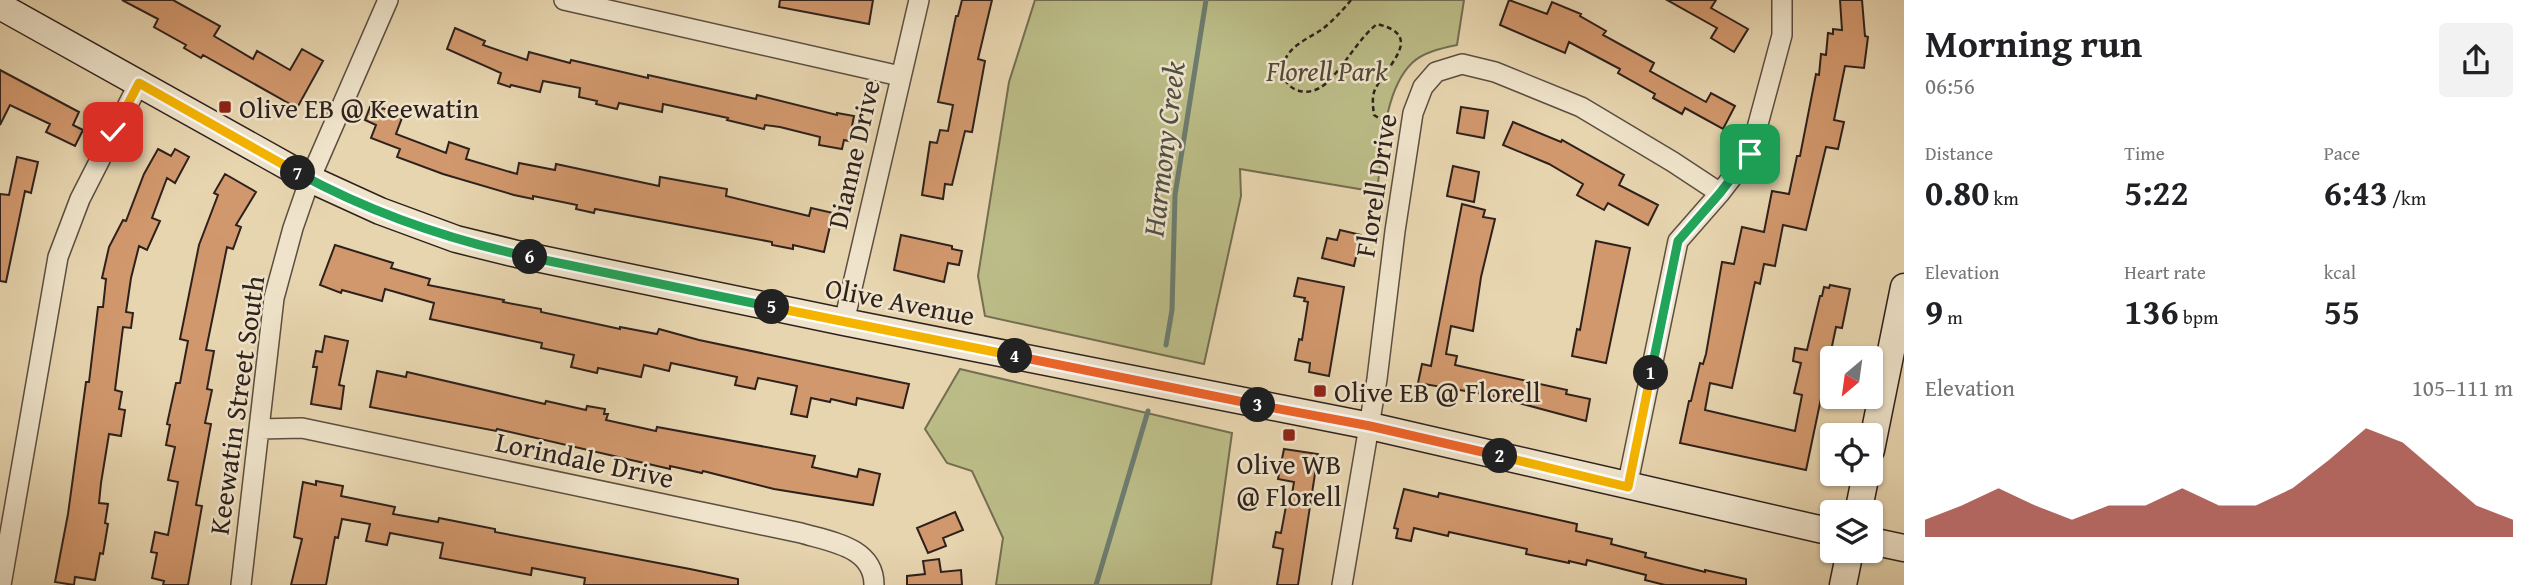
<!DOCTYPE html>
<html lang="en">
<head>
<meta charset="utf-8">
<style>
	body { margin:0; font-family:"Gentium Book Plus",serif; background:#f2f2f2; color:#202124; height:100vh; display:flex; flex-direction:column; font-size:26px; white-space:nowrap }
	* { box-sizing:border-box; margin:0 }
	p { font-size:23px; color:#757577 }
	.icon { flex:none; width:38px; height:38px; fill:none; stroke:currentColor; stroke-width:2; stroke-linecap:round; stroke-linejoin:round }
	.map { position:relative; flex:1; overflow:hidden }
	.sheet { display:flex; flex-direction:column; background:#fff; width:630px }
	.sheet>* { flex:none }
	.needle { width:46px; rotate:209deg }
	.tools { position:absolute; left:1820px; top:346px; display:grid; gap:14px }
	.tools a { display:grid; place-items:center; width:63px; height:63px; border-radius:7px; background:#fff; box-shadow:0 2px 5px #0004; font-size:35px }
	.pin { position:absolute; display:grid; place-items:center; width:60px; height:60px; color:#fff; margin:-30px; border-radius:14px; box-shadow:0 4px 10px #0006 }
	.km { position:absolute; width:35px; height:35px; margin:-18px; border-radius:50%; background:#222; color:#fff; font-size:19px; line-height:35px; text-align:center }
	.round { display:grid; place-items:center; flex:none; width:74px; height:74px; border-radius:7px; background:#f2f2f2 }
	.head { display:flex; align-items:center; justify-content:space-between; height:119px; padding:0 21px }
	h1 { font-size:38px; font-weight:700; line-height:52px }
	.figures { display:grid; grid-template-columns:repeat(3,1fr); gap:10px; height:119px; padding:7px 21px }
	.figures div { display:grid; align-content:center }
	.figures b { font-size:35px; font-weight:700 }
	.figures small { font-size:19px; font-weight:400 }
	.figures p { font-size:19px }
	.chart { height:196px; padding:14px 21px }
	.chart p { display:flex; justify-content:space-between }
	.chart svg { width:100%; height:126px; margin-top:7px; fill:#8f2418; opacity:.7 }
	main { display:flex; flex:1; min-height:0 }
	.map>svg:first-child { display:block }
	.green { fill:#bbbc87; stroke:#746e52; stroke-width:2 }
	.lines { fill:none; stroke-linecap:round; stroke-linejoin:round }
	.stream { stroke:#6d7c6f; stroke-width:5 }
	.building { fill:#d2986d; stroke:#2e211c; stroke-width:2 }
	.street-casing { stroke:#5c4e41; stroke-width:22 }
	.secondary-casing { stroke:#2e211c; stroke-width:29 }
	.path { stroke:#2e211c; stroke-width:2.5; stroke-dasharray:5 3.5; stroke-linecap:butt }
	.street { stroke:#efe4cb; stroke-width:19 }
	.secondary { stroke:#efe4cb; stroke-width:26 }
	.split-1-casing { stroke:#fff; stroke-width:14 }
	.split-2-casing { stroke:#fff; stroke-width:14 }
	.split-3-casing { stroke:#fff; stroke-width:14 }
	.split-4-casing { stroke:#fff; stroke-width:14 }
	.split-5-casing { stroke:#fff; stroke-width:14 }
	.split-6-casing { stroke:#fff; stroke-width:14 }
	.split-7-casing { stroke:#fff; stroke-width:14 }
	.split-8-casing { stroke:#fff; stroke-width:14 }
	.split-1 { stroke:#22a559; stroke-width:9 }
	.split-2 { stroke:#f5b400; stroke-width:9 }
	.split-3 { stroke:#f0652b; stroke-width:9 }
	.split-4 { stroke:#f0652b; stroke-width:9 }
	.split-5 { stroke:#f5b400; stroke-width:9 }
	.split-6 { stroke:#22a559; stroke-width:9 }
	.split-7 { stroke:#22a559; stroke-width:9 }
	.split-8 { stroke:#f5b400; stroke-width:9 }
	.poi-dot { fill:#8f2418; stroke:#efe4cb; stroke-width:2.5 }
	.labels { text-anchor:middle; dominant-baseline:central; stroke-width:5; stroke-linejoin:round; paint-order:stroke }
	.park-label { font-size:28px; font-style:italic; fill:#514837; stroke:#efe4cb }
	.poi-label { font-size:28px; fill:#2e211c; stroke:#efe4cb; text-anchor:start }
	.street-label { font-size:28px; fill:#2e211c; stroke:#efe4cb }
	.water-label { font-size:30px; font-style:italic; fill:#4e4f46; stroke:#efe4cb }
</style>
</head>
<body>
<main>
<div class="map">
<svg width="1904" height="585" viewBox="0 0 1904 585">
	<rect width="100%" height="100%" fill="#e7d5af"/>
	<filter id="stains"><feTurbulence type="fractalNoise" baseFrequency=".00286" numOctaves="4"/><feColorMatrix values="0 0 0 0 .2 0 0 0 0 .09 0 0 0 0 .02 0 0 0 .5 -.17"/></filter>
	<radialGradient id="worn" r=".72"><stop offset=".6" stop-color="#630" stop-opacity="0"/><stop offset="1" stop-color="#630" stop-opacity=".3"/></radialGradient>
	<!-- green -->
	<path class="green" d="M 1035,0 L 1464,0 L 1457,45 C 1443,48 1423,52 1412,63 C 1383,91 1382,154 1377,192 L 1240,169 L 1241,196 L 1204,364 L 985,316 L 978,276 L 1009,82 Z
		M 960,369 L 1232,433 L 1211,585 L 996,585 L 1003,538 L 972,471 L 947,463 L 925,429 Z"/>
	<g class="lines">
		<!-- stream -->
		<path class="stream" d="M 1166,345 L 1172,310 L 1175,195 L 1206,0
			M 1096,585 L 1148,411"/>
	</g>
	<!-- building -->
	<path class="building" d="M 122,0 L 173,0 L 220,26 L 214,36 L 253,59 L 257,51 L 290,70 L 302,49 L 323,61 L 297,108 L 203,55 L 201,58 L 184,48 L 186,45 L 154,27 L 158,19 Z
		M 780,0 L 873,0 L 869,24 L 779,7 Z
		M 962,0 L 992,0 L 978,59 L 985,61 L 972,132 L 965,131 L 952,185 L 945,184 L 943,199 L 922,195 L 930,142 L 937,143 L 940,130 L 948,131 L 953,105 L 938,102 L 956,16 L 958,16 Z
		M 1509,0 L 1547,14 L 1552,2 L 1581,14 L 1580,16 L 1606,31 L 1603,35 L 1654,63 L 1650,71 L 1706,102 L 1711,93 L 1735,106 L 1723,129 L 1685,108 L 1682,114 L 1653,98 L 1655,94 L 1618,73 L 1620,69 L 1569,42 L 1565,53 L 1500,25 Z
		M 1667,0 L 1716,0 L 1711,8 L 1748,29 L 1734,52 L 1711,38 L 1717,28 Z
		M 1840,0 L 1862,0 L 1865,36 L 1868,37 L 1864,68 L 1845,66 L 1834,120 L 1844,122 L 1838,149 L 1826,147 L 1806,230 L 1783,225 L 1775,266 L 1764,264 L 1760,284 L 1755,282 L 1732,388 L 1710,383 L 1705,410 L 1795,431 L 1802,395 L 1794,393 L 1801,363 L 1793,361 L 1795,348 L 1807,350 L 1820,296 L 1822,296 L 1824,287 L 1829,288 L 1830,285 L 1850,289 L 1842,328 L 1836,327 L 1806,470 L 1680,443 L 1689,401 L 1691,401 L 1700,363 L 1703,364 L 1706,354 L 1722,262 L 1734,264 L 1742,227 L 1764,232 L 1772,191 L 1789,194 L 1797,156 L 1800,156 L 1816,74 L 1819,75 L 1821,54 L 1826,55 L 1828,33 L 1833,34 L 1833,29 L 1842,30 Z
		M 455,28 L 485,41 L 483,45 L 527,60 L 529,52 L 570,63 L 571,60 L 648,78 L 648,75 L 756,99 L 757,95 L 837,115 L 837,113 L 854,116 L 849,141 L 844,140 L 842,149 L 819,145 L 820,137 L 780,127 L 765,125 L 764,129 L 727,120 L 728,118 L 663,104 L 662,112 L 619,103 L 617,109 L 596,104 L 597,101 L 579,97 L 580,88 L 543,81 L 540,92 L 511,85 L 510,87 L 498,83 L 501,73 L 447,49 Z
		M 0,70 L 79,112 L 73,125 L 83,130 L 75,146 L 46,132 L 50,124 L 10,105 L 0,125 Z
		M 370,107 L 381,111 L 382,108 L 403,115 L 396,134 L 446,153 L 449,142 L 469,149 L 466,159 L 517,174 L 519,163 L 555,170 L 556,164 L 659,186 L 660,177 L 727,189 L 726,196 L 809,216 L 811,208 L 833,213 L 824,252 L 793,245 L 793,249 L 772,245 L 772,242 L 595,209 L 594,213 L 576,209 L 577,205 L 533,196 L 533,199 L 514,195 L 443,174 L 397,157 L 400,149 L 371,138 L 376,125 L 365,120 Z
		M 1461,107 L 1488,111 L 1484,138 L 1457,133 Z
		M 1513,122 L 1561,142 L 1562,140 L 1624,175 L 1619,185 L 1658,205 L 1648,225 L 1608,203 L 1604,210 L 1577,195 L 1583,184 L 1549,164 L 1503,145 Z
		M 158,149 L 171,156 L 175,149 L 189,157 L 175,183 L 167,178 L 152,218 L 160,221 L 147,250 L 139,246 L 131,278 L 126,312 L 133,313 L 131,328 L 123,327 L 115,390 L 122,392 L 119,409 L 125,410 L 121,436 L 109,434 L 101,483 L 99,503 L 108,504 L 105,523 L 108,524 L 103,554 L 100,553 L 95,580 L 75,577 L 74,585 L 55,582 L 68,514 L 86,382 L 89,382 L 98,307 L 103,307 L 106,279 L 102,278 L 109,247 L 123,220 L 126,221 L 144,174 Z
		M 17,157 L 38,162 L 31,193 L 25,191 L 6,282 L 0,281 L 0,194 L 9,195 Z
		M 1453,166 L 1479,172 L 1474,202 L 1447,196 Z
		M 225,174 L 256,192 L 236,225 L 241,227 L 233,249 L 227,247 L 206,350 L 214,351 L 207,389 L 212,390 L 205,423 L 211,424 L 196,505 L 202,506 L 188,585 L 163,585 L 164,581 L 152,578 L 157,553 L 151,552 L 155,532 L 168,535 L 178,482 L 168,480 L 175,447 L 166,445 L 170,425 L 167,424 L 176,383 L 180,383 L 188,341 L 180,339 L 199,245 L 218,195 L 214,193 Z
		M 1462,204 L 1485,210 L 1483,217 L 1495,219 L 1481,277 L 1473,331 L 1451,326 L 1446,354 L 1457,356 L 1455,365 L 1567,390 L 1566,394 L 1590,399 L 1586,421 L 1489,395 L 1418,383 L 1422,364 L 1431,366 Z
		M 1340,230 L 1361,235 L 1354,266 L 1322,258 L 1327,238 L 1337,240 Z
		M 901,235 L 952,246 L 952,249 L 962,251 L 959,265 L 948,263 L 944,282 L 894,270 Z
		M 1596,241 L 1630,248 L 1606,363 L 1572,356 L 1577,329 L 1580,330 Z
		M 335,245 L 393,263 L 391,268 L 430,279 L 428,285 L 504,300 L 503,302 L 541,309 L 541,312 L 620,329 L 620,327 L 657,334 L 659,329 L 699,340 L 909,384 L 903,408 L 857,398 L 856,405 L 831,399 L 830,402 L 811,398 L 807,417 L 791,414 L 797,386 L 758,378 L 755,389 L 735,385 L 737,377 L 671,363 L 669,371 L 644,365 L 641,377 L 598,368 L 597,373 L 571,367 L 574,355 L 541,348 L 542,343 L 430,319 L 434,303 L 385,289 L 382,301 L 342,290 L 341,293 L 320,285 Z
		M 1298,278 L 1344,287 L 1329,376 L 1309,372 L 1310,363 L 1295,360 L 1299,339 L 1302,340 L 1308,302 L 1304,301 L 1305,298 L 1294,296 Z
		M 325,336 L 348,341 L 339,385 L 344,386 L 341,409 L 311,404 L 317,367 L 313,367 L 316,351 L 322,352 Z
		M 377,371 L 406,377 L 407,372 L 545,404 L 546,401 L 586,410 L 587,406 L 605,409 L 604,414 L 608,414 L 606,420 L 656,431 L 657,427 L 815,456 L 812,467 L 857,477 L 859,469 L 880,474 L 873,505 L 774,489 L 703,471 L 702,473 L 670,466 L 670,469 L 497,429 L 496,431 L 370,407 Z
		M 1284,449 L 1318,454 L 1298,585 L 1277,585 L 1283,549 L 1273,547 L 1276,532 L 1281,533 L 1286,506 L 1290,506 L 1294,482 L 1278,479 Z
		M 316,481 L 343,486 L 341,496 L 395,507 L 393,514 L 438,522 L 439,518 L 495,529 L 495,532 L 690,569 L 738,579 L 738,585 L 584,585 L 585,578 L 532,568 L 531,575 L 440,558 L 443,543 L 390,533 L 387,545 L 366,541 L 370,524 L 342,519 L 338,538 L 335,537 L 326,585 L 291,585 L 302,539 L 294,537 L 303,482 L 316,485 Z
		M 1404,489 L 1438,497 L 1439,493 L 1577,524 L 1576,531 L 1612,539 L 1611,544 L 1646,553 L 1645,557 L 1705,572 L 1705,570 L 1746,579 L 1746,585 L 1665,585 L 1645,580 L 1646,575 L 1587,560 L 1586,565 L 1569,561 L 1569,563 L 1526,554 L 1527,549 L 1449,532 L 1448,536 L 1414,528 L 1411,541 L 1396,538 L 1398,529 L 1394,528 Z
		M 955,512 L 963,530 L 943,538 L 946,546 L 928,553 L 917,528 Z
		M 939,559 L 941,572 L 961,570 L 962,585 L 907,585 L 907,576 L 925,574 L 923,561 Z"/>
	<g class="lines">
		<defs>
			<path id="street" d="M 564,0 L 900,76
				M 844,322 L 919,0
				M 259,429 L 302,428 L 801,533 C 831,542 874,547 874,585
				M 1627,487 L 1678,241 L 1720,193 L 1750,154 L 1782,35 L 1782,0
				M 1,585 L 58,257 L 80,199 L 139,83
				M 241,585 L 274,298 L 293,228 L 310,179 L 388,0
				M 1342,585 L 1377,379 L 1395,231 L 1413,113 L 1423,87 L 1436,72 L 1462,64 L 1495,72 L 1581,107 L 1673,162 L 1720,193"/>
			<path id="secondary" d="M 0,6 L 310,179 L 380,211 L 456,239 L 517,254 L 844,322 L 1370,426 L 1832,532
				M 1871,450 L 1904,287
				M 1858,513 L 1866,474
				M 1871,541 L 1904,548
				M 1843,585 L 1850,551"/>
		</defs>
		<!-- street casing -->
		<use href="#street" class="street-casing"/>
		<!-- secondary casing -->
		<use href="#secondary" class="secondary-casing"/>
		<!-- path -->
		<path class="path" d="M 1351,0 C 1342,11 1332,22 1321,30 C 1309,38 1294,44 1287,56 C 1272,82 1301,103 1324,85 C 1344,68 1356,41 1377,24 C 1428,36 1383,68 1374,92 C 1372,100 1373,107 1374,115 L 1383,121 L 1394,123"/>
		<!-- street -->
		<use href="#street" class="street"/>
		<!-- secondary -->
		<use href="#secondary" class="secondary"/>
	</g>
	<g class="lines">
		<defs>
			<path id="split-1" d="M 1651,373 L 1678,241 L 1720,193 L 1750,154"/>
			<path id="split-2" d="M 1500,456 L 1628,487 L 1651,373"/>
			<path id="split-3" d="M 1258,405 L 1370,426 L 1500,456"/>
			<path id="split-4" d="M 1015,356 L 1258,405"/>
			<path id="split-5" d="M 772,307 L 1015,356"/>
			<path id="split-6" d="M 530,257 L 772,307"/>
			<path id="split-7" d="M 298,173 C 370,212 449,240 530,257"/>
			<path id="split-8" d="M 113,132 L 139,83 L 298,173"/>
		</defs>
		<!-- split-1 casing -->
		<use href="#split-1" class="split-1-casing"/>
		<!-- split-2 casing -->
		<use href="#split-2" class="split-2-casing"/>
		<!-- split-3 casing -->
		<use href="#split-3" class="split-3-casing"/>
		<!-- split-4 casing -->
		<use href="#split-4" class="split-4-casing"/>
		<!-- split-5 casing -->
		<use href="#split-5" class="split-5-casing"/>
		<!-- split-6 casing -->
		<use href="#split-6" class="split-6-casing"/>
		<!-- split-7 casing -->
		<use href="#split-7" class="split-7-casing"/>
		<!-- split-8 casing -->
		<use href="#split-8" class="split-8-casing"/>
		<!-- split-1 -->
		<use href="#split-1" class="split-1"/>
		<!-- split-2 -->
		<use href="#split-2" class="split-2"/>
		<!-- split-3 -->
		<use href="#split-3" class="split-3"/>
		<!-- split-4 -->
		<use href="#split-4" class="split-4"/>
		<!-- split-5 -->
		<use href="#split-5" class="split-5"/>
		<!-- split-6 -->
		<use href="#split-6" class="split-6"/>
		<!-- split-7 -->
		<use href="#split-7" class="split-7"/>
		<!-- split-8 -->
		<use href="#split-8" class="split-8"/>
	</g>
	<!-- markers -->
	<g class="poi-dot">
		<rect x="218" y="100" width="14" height="14" rx="3.5"/>
		<rect x="1313" y="384" width="14" height="14" rx="3.5"/>
		<rect x="1282" y="428" width="14" height="14" rx="3.5"/>
	</g>
	<g class="labels">
		<!-- park labels -->
		<g class="park-label">
			<text x="1327" y="70">Florell Park</text>
		</g>
		<!-- poi labels -->
		<g class="poi-label">
			<text x="239" y="107">Olive EB @ Keewatin</text>
			<text x="1334" y="391">Olive EB @ Florell</text>
			<text x="1289" y="463" text-anchor="middle">Olive WB<tspan x="1289" dy="32">@ Florell</tspan></text>
		</g>
		<!-- street labels -->
		<g class="street-label">
			<text transform="translate(853 154) rotate(-77)">Dianne Drive</text>
			<text transform="translate(1375 185) rotate(-81)">Florell Drive</text>
			<text transform="translate(900 301) rotate(11)">Olive Avenue</text>
			<text transform="translate(236 405) rotate(-82)">Keewatin Street South</text>
			<text transform="translate(585 459) rotate(12)">Lorindale Drive</text>
		</g>
		<!-- water labels -->
		<g class="water-label">
			<text transform="translate(1163 149) rotate(-83)">Harmony Creek</text>
		</g>
	</g>
	<rect width="100%" height="100%" filter="url(#stains)"/>
	<rect width="100%" height="100%" fill="url(#worn)"/>
</svg>
<div class="tools">
<a><svg class="needle" viewBox="-14 -14 28 28"><path d="M0-13l5 13h-10z" fill="#e53935"/><path d="M0 13l5-13h-10z" fill="#757577"/></svg></a>
<a><svg class="icon" aria-label="locate" viewBox="0 0 24 24"><circle cx="12" cy="12" r="6"/><path d="M12 2v4M12 18v4M2 12h4M18 12h4"/></svg></a>
<a><svg class="icon" aria-label="layers" viewBox="0 0 24 24"><path d="M12 4l9 5-9 5-9-5zM3 14l9 5 9-5"/></svg></a>
</div>
<div class="pin" style="left:1750px;top:154px;background:#1e9e55"><svg class="icon" aria-label="arrive" viewBox="0 0 24 24"><path d="M6 21V4h12l-3 4 3 4H6"/></svg></div>
<div class="pin" style="left:113px;top:132px;background:#d93025"><svg class="icon" aria-label="check" viewBox="0 0 24 24"><path d="M5 12l5 5 9-10"/></svg></div>
<b class="km" style="left:1651px;top:373px">1</b>
<b class="km" style="left:1500px;top:456px">2</b>
<b class="km" style="left:1258px;top:405px">3</b>
<b class="km" style="left:1015px;top:356px">4</b>
<b class="km" style="left:772px;top:307px">5</b>
<b class="km" style="left:530px;top:257px">6</b>
<b class="km" style="left:298px;top:173px">7</b>
</div>
<section class="sheet">
<div class="head"><div><h1>Morning run</h1><p>06:56</p></div><a class="round"><svg class="icon" aria-label="share" viewBox="0 0 24 24"><path d="M12 15V3M7 8l5-5 5 5M5 13v7h14v-7"/></svg></a></div>
<div class="figures">
<div><p>Distance</p><b>0.80<small> km</small></b></div>
<div><p>Time</p><b>5:22</b></div>
<div><p>Pace</p><b>6:43<small> /km</small></b></div>
</div>
<div class="figures">
<div><p>Elevation</p><b>9<small> m</small></b></div>
<div><p>Heart rate</p><b>136<small> bpm</small></b></div>
<div><p>kcal</p><b>55</b></div>
</div>
<div class="chart"><p><span>Elevation</span>105–111 m</p>
<svg viewBox="0 0 160 44" preserveAspectRatio="none"><path d="M0 44V38L10 33L20 27L30 33L40 38L50 33L60 33L70 27L80 33L90 33L100 27L110 17L120 6L130 11L140 22L150 33L160 38V44z"/></svg>
</div>
</section>
</main>
</body>
</html>
